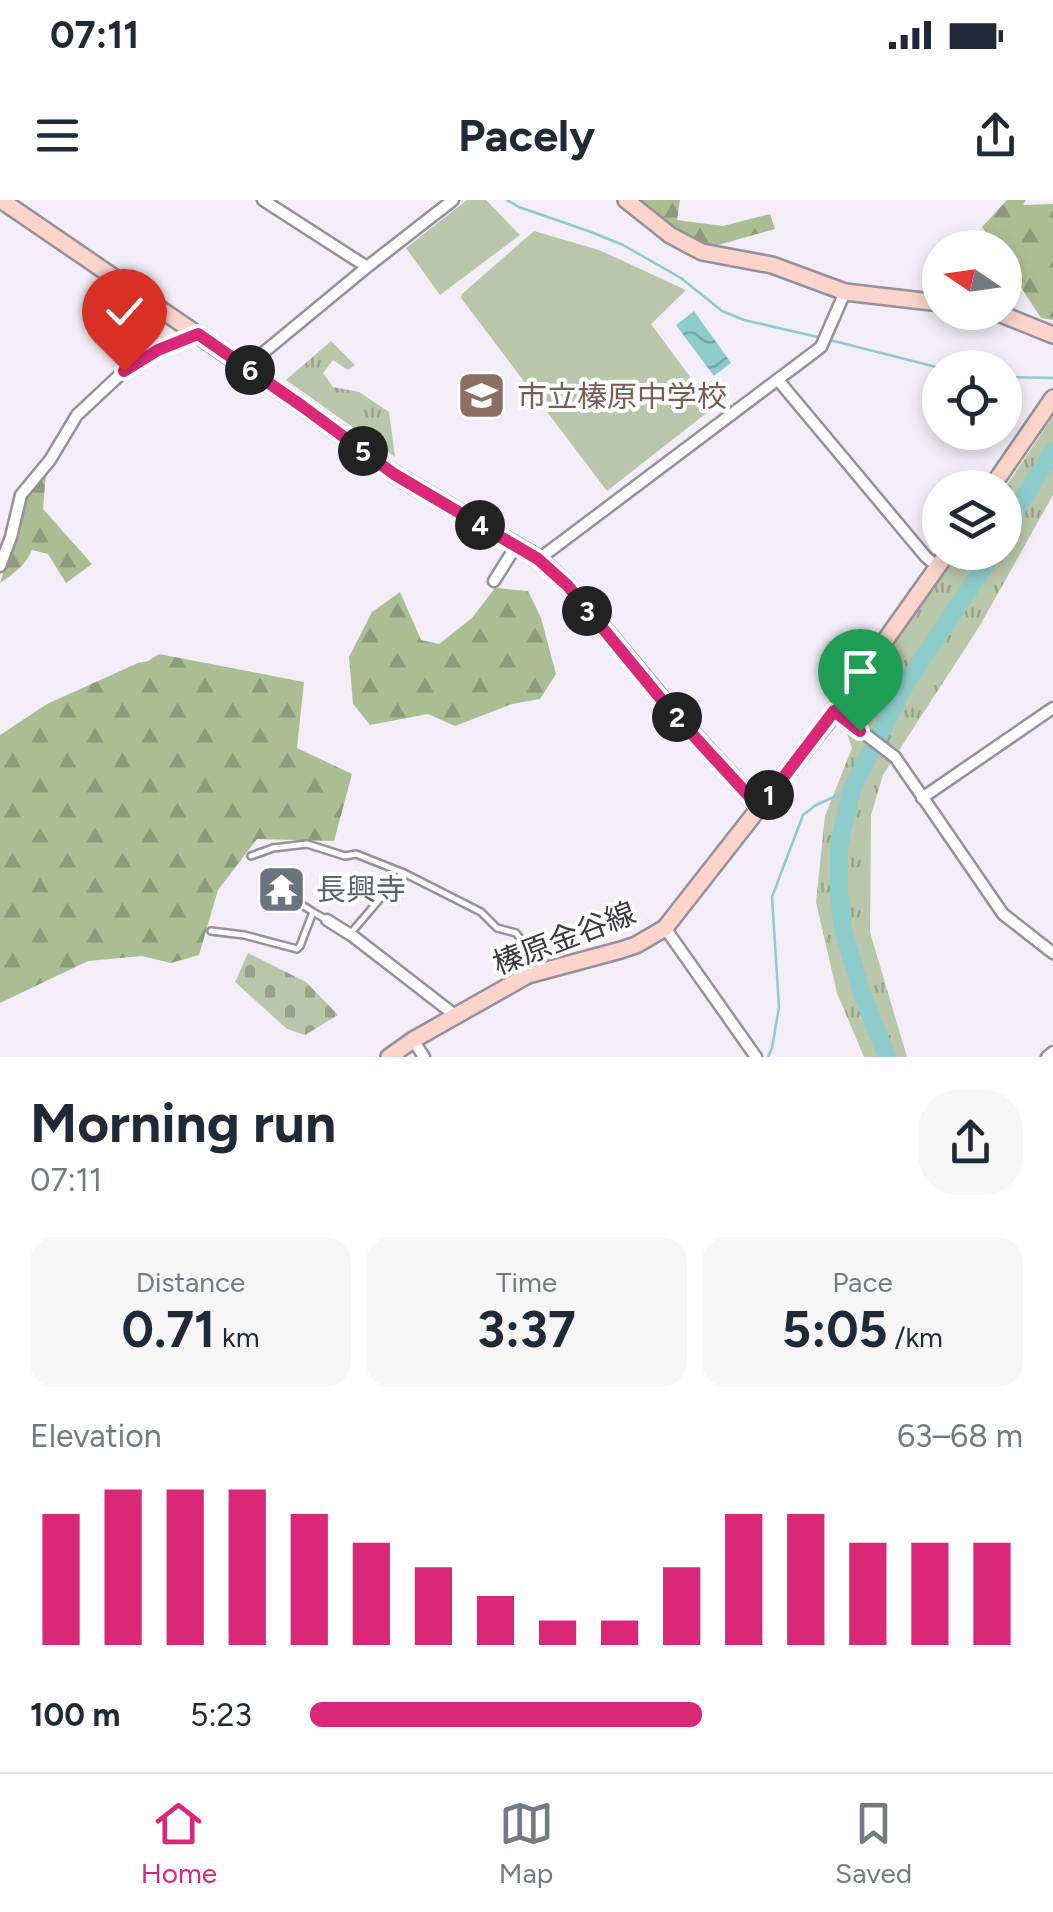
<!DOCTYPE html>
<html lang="en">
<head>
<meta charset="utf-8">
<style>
	body { margin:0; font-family:Figtree,"Noto Sans JP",sans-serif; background:#f6f6f7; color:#1f2937; height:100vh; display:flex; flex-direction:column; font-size:38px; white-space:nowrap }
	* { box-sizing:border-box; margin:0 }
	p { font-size:32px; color:#747a83 }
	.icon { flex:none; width:55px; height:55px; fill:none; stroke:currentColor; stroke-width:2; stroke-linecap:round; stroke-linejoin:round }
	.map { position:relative; height:857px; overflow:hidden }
	.panel { display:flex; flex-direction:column; background:#fff; flex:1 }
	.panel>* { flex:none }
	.needle { width:65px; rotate:283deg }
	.tools { position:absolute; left:922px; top:30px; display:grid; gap:20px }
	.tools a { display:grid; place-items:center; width:100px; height:100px; border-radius:50%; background:#fff; box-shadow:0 5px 15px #0003; font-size:50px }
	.pin { position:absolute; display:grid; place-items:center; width:85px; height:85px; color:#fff; margin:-102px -42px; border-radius:50% 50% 50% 0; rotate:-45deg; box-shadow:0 0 10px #0007 }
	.pin .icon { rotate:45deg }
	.km { position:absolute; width:50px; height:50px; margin:-25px; border-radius:50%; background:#222; color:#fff; font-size:28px; line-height:50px; text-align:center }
	.round { display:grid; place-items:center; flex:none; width:105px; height:105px; border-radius:40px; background:#f6f6f7 }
	.summary { display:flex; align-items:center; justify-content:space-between; height:170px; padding:0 30px }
	h1 { font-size:55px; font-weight:700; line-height:75px }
	.metrics { display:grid; grid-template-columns:repeat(3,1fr); gap:15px; height:170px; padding:10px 30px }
	.metrics div { display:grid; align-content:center; border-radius:25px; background:#f6f6f7; text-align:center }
	.metrics b { font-size:50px; font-weight:700 }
	.metrics small { font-size:28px; font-weight:400 }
	.metrics p { font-size:28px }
	.chart { height:280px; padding:20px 30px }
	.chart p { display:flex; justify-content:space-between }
	.chart svg { width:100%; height:180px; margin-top:10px; stroke:#db2777; stroke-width:6 }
	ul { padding:0 30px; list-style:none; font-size:32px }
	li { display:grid; grid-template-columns:160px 120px 1fr; align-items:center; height:75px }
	li i { height:25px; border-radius:12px; background:#db2777 }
	.status { display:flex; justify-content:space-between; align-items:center; height:70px; padding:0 50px; background:#fff; direction:ltr }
	.status svg { height:28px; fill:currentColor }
	header { display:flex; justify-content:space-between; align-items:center; height:130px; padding:0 30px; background:#fff; font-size:45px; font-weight:700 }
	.tabs { display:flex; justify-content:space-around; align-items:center; height:140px; border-top:2px solid #e0e1e3; background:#fff; font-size:28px; color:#747a83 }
	.tabs a { display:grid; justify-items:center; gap:5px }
	.tabs .current { color:#db2777 }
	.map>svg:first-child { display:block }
	.grass { fill:url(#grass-tufts) }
	.forest { fill:url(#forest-firs) }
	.cemetery { fill:url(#cemetery-stones) }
	.pitch { fill:#bac6a9 }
	.water { fill:url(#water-waves) }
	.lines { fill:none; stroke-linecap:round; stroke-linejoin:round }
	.stream { stroke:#8ecbcb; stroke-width:2.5 }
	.river { stroke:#8ecbcb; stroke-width:18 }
	.lane-casing { stroke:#959099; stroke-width:10 }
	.street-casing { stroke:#959099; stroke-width:15 }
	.secondary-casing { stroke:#959099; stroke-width:20 }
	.lane { stroke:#fff; stroke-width:5 }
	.street { stroke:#fff; stroke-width:10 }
	.secondary { stroke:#fbd5cc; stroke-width:15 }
	.route-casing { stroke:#fff; stroke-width:20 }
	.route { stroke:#db2777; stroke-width:12 }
	.labels { text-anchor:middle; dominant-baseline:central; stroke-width:8; stroke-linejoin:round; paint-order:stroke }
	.education-label { font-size:30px; fill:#785e54; stroke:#fff; text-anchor:start }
	.worship-label { font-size:30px; fill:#5b616d; stroke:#fff; text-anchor:start }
	.street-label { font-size:30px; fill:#3c3a3e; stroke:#fff }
</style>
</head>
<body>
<div class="status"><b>07:11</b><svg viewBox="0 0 49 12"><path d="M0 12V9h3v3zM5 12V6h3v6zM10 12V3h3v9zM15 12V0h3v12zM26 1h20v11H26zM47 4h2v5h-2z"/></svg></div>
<header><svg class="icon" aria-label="menu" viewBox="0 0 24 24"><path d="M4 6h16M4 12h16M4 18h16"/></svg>Pacely<svg class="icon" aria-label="share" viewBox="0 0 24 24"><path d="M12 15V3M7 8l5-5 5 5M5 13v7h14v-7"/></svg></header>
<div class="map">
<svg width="1053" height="857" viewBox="0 0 1053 857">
	<defs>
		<pattern id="grass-tufts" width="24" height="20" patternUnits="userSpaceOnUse" patternTransform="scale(2.5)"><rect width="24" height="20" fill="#bac6a9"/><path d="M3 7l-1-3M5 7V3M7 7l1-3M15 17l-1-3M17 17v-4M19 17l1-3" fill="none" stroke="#98a28b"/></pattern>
		<pattern id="forest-firs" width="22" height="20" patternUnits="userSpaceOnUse" patternTransform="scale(2.5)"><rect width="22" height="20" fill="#abbe93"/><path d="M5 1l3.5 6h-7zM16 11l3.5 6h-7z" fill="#8c9b79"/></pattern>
		<pattern id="cemetery-stones" width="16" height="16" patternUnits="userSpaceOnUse" patternTransform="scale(2.5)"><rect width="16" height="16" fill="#bac6a9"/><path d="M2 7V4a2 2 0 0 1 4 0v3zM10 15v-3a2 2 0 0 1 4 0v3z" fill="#98a28b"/></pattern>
		<pattern id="water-waves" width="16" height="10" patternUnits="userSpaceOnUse" patternTransform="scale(2.5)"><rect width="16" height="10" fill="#8ecbcb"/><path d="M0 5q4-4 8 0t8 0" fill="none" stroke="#75a6a6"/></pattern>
	</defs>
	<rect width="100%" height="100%" fill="#f2edf6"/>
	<!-- grass -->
	<path class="grass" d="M 331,141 L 355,165 L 348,170 L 333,160 L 323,173 L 333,187 L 359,192 L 389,212 L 395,257 L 286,180 Z
		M 1053,216 L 1053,295 L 979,427 L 883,575 L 871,615 L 870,732 L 907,857 L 864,857 L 837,793 L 816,702 L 825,616 L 852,548 L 839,510 L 960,353 L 1005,352 L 1005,288 Z"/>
	<!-- forest -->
	<path class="forest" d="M 639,0 L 680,0 L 677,20 L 723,26 L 770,14 L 775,29 L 704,49 L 676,30 Z
		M 1007,0 L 1026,0 L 1023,5 L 1053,4 L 1053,120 L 1041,118 L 1005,63 L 1005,48 L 995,47 L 982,27 Z
		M 46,273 L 43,309 L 92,364 L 66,383 L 48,354 L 32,350 C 27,364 12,375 0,383 L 30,291 Z
		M 495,388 L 528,391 L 541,418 L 556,474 L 540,499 L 512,504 L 455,526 L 428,514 L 370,525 L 353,504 L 349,457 L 372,412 L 400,392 L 421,440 L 439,444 L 472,418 Z
		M 159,454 L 304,482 L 297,548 L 352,574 L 334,641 L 257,639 L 218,690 L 199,755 L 171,763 L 142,756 L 88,761 L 0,803 L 0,535 L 47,504 L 138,463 L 148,461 Z"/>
	<!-- cemetery -->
	<path class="cemetery" d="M 248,753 L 306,782 L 338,815 L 305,835 L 287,829 L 235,782 Z"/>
	<!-- pitch -->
	<path class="pitch" d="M 467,0 L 486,0 L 520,35 L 440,95 L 406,48 Z
		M 534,31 L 599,50 L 686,90 L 651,124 L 713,208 L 607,291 L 461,98 L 462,94 Z"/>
	<!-- water -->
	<path class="water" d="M 694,111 L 731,163 L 714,176 L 676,125 Z"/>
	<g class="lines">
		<!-- stream -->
		<path class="stream" d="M 507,0 L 519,7 L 591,32 L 623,45 L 681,78 L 722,111 L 744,120 L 822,138
			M 830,140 L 940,168
			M 1005,177 L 1053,178
			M 768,857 L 772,848 L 779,807 L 772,697 L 803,615 L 816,605 L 852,589"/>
		<!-- river -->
		<path class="river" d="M 1005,331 L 1016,310 L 1053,251
			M 887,857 L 862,794 L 843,729 L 839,695 L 839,645 L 852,589 L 905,485 L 994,352"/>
		<defs>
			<path id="lane" d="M 251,656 L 273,648 L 307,644 L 345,656 L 356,654 L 404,673 L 481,712 L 497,728 L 516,733 L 542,767
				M 299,703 L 313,712
				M 211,731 L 244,735 L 297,749 L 300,746 L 313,712 L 327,720
				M 350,734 L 402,673"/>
			<path id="street" d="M 263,0 L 367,67
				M 246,167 L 367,67 L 453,0
				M 778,180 L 926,357 L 938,367
				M 539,359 L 821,147 L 845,92
				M 0,366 L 11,337 L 21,295 L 50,260 L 77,215 L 124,171 L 157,150 L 197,134
				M 494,381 L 516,346
				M 835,511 L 895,557 L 1003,714 L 1053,753
				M 922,598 L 1053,508
				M 327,720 L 354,737 L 456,816
				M 665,728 L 756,857
				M 413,840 L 424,857
				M 1047,857 L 1053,852"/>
			<path id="secondary" d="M 1,0 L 302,206 L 394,274 L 539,359 L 568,386 L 671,510 L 759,607
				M 626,0 L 670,35 L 702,52 L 772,65 L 845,92 L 940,103
				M 996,112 L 1053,135
				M 991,288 L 1053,198
				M 389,857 L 413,840 L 528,775 L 621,750 L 636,745 L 665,728 L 835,511 L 948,352"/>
		</defs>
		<!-- lane casing -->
		<use href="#lane" class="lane-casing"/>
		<!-- street casing -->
		<use href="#street" class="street-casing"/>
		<!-- secondary casing -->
		<use href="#secondary" class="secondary-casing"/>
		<!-- lane -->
		<use href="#lane" class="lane"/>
		<!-- street -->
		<use href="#street" class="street"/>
		<!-- secondary -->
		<use href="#secondary" class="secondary"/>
	</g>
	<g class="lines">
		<defs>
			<path id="route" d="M 124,171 L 158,150 L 198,134 L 302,206 L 394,274 L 538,359 L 568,386 L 670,510 L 760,608 L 834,511 L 860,531"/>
		</defs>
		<!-- route casing -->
		<use href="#route" class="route-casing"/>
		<!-- route -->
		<use href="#route" class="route"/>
	</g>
	<!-- icons -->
	<defs>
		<symbol id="school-square" viewBox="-11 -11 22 22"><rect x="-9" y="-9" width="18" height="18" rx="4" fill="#8d6e63" stroke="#fff"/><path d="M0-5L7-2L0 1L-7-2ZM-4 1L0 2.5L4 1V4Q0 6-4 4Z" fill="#fff"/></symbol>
		<symbol id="temple-square" viewBox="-11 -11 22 22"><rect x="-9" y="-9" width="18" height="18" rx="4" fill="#6b7280" stroke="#fff"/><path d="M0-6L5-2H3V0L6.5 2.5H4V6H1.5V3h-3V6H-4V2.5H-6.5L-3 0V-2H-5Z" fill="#fff"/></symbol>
	</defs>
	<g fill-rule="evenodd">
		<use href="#school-square" x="454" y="168" width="55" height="55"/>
		<use href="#temple-square" x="254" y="662" width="55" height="55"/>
	</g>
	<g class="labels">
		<!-- education labels -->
		<g class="education-label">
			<text x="517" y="196">市立榛原中学校</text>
		</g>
		<!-- worship labels -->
		<g class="worship-label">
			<text x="316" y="689">長興寺</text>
		</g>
		<!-- street labels -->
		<g class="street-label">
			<text transform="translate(564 738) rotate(-21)">榛原金谷線</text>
		</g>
	</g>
</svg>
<div class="tools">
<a><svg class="needle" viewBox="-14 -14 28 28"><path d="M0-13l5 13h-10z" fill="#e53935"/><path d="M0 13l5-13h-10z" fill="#747a83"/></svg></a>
<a><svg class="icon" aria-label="locate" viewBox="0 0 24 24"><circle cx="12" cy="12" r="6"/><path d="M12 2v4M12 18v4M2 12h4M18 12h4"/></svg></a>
<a><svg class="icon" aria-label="layers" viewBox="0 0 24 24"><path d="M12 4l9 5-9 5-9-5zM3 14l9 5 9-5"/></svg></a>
</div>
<div class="pin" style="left:860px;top:531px;background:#1e9e55"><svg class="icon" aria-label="arrive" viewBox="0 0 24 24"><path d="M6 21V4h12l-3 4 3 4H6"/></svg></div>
<div class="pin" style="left:124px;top:171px;background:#d93025"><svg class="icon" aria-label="check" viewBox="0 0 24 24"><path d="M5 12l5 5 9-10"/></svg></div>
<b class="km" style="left:769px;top:595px">1</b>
<b class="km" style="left:677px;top:517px">2</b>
<b class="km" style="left:587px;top:411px">3</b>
<b class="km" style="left:480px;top:325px">4</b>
<b class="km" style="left:363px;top:251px">5</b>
<b class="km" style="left:250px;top:170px">6</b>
</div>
<section class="panel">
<div class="summary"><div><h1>Morning run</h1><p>07:11</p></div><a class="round"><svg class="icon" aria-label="share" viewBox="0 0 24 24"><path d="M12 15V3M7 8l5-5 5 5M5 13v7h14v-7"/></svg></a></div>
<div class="metrics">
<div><p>Distance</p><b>0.71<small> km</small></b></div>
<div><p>Time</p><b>3:37</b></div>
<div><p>Pace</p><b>5:05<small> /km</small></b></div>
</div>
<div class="chart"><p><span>Elevation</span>63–68 m</p>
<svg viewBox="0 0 160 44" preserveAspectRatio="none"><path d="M5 44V12M15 44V6M25 44V6M35 44V6M45 44V12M55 44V19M65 44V25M75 44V32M85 44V38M95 44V38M105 44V25M115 44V12M125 44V12M135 44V19M145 44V19M155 44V19"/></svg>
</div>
<ul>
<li><b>100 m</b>5:23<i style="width:55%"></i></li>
</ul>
</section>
<nav class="tabs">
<a class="current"><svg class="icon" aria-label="home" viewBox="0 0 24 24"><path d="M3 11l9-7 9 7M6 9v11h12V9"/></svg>Home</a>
<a><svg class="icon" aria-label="map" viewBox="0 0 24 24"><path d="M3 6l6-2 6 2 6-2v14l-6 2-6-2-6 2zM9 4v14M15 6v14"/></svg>Map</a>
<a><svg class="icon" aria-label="saved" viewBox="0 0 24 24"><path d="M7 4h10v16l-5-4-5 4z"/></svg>Saved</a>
</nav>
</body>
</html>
